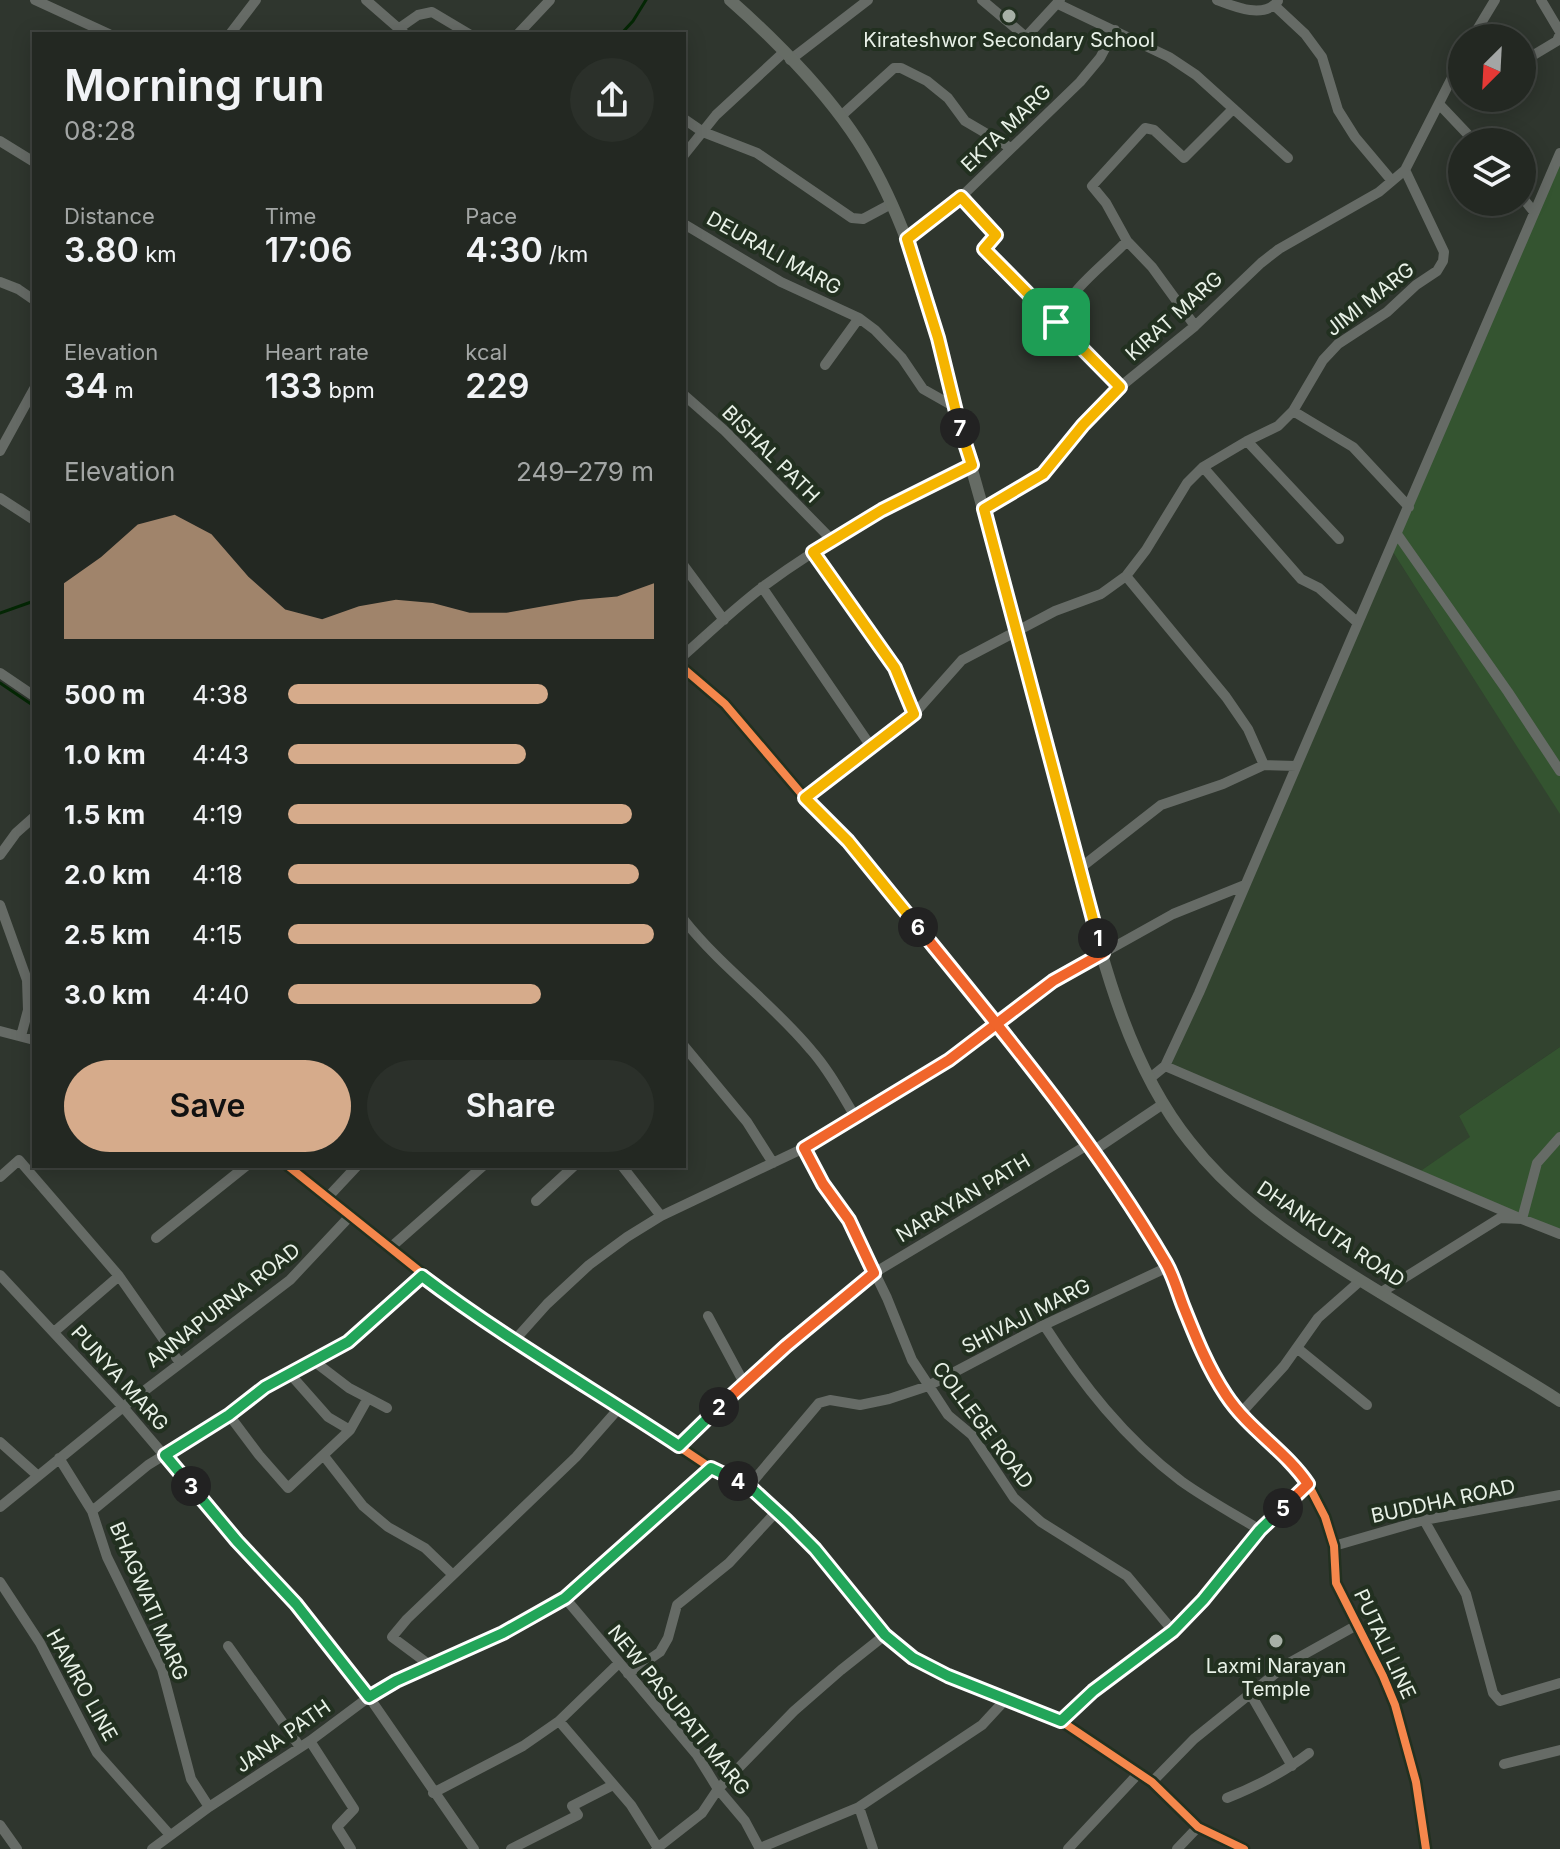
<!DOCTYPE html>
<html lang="en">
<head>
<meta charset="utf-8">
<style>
	body { margin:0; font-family:Inter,sans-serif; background:#2b302a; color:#f1f3f6; height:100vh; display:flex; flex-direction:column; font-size:30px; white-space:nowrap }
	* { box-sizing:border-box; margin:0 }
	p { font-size:26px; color:#a3a6a5 }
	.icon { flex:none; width:44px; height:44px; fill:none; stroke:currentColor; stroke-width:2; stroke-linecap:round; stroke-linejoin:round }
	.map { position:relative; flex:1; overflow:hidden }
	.details { position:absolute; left:32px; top:32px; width:654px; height:1136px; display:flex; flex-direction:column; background:#232822; border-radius:0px; box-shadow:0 4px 20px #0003,0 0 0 2px #404440 }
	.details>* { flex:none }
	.needle { width:52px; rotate:204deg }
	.fabs { position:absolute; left:1448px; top:24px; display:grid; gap:16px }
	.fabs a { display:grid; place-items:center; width:88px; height:88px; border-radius:50%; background:#232822; box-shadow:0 4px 20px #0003,0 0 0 2px #404440; font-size:40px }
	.pin { position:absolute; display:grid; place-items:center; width:68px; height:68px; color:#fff; margin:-34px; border-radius:16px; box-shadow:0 4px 12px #0006 }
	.km { position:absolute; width:40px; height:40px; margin:-20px; border-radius:50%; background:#222; color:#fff; font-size:22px; line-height:40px; text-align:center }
	.round { display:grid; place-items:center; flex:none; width:84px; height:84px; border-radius:42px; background:#2b302a }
	.head { display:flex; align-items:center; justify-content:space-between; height:136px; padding:0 32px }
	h1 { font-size:44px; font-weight:600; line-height:60px }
	.metrics { display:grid; grid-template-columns:repeat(3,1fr); gap:12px; height:136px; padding:8px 32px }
	.metrics div { display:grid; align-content:center }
	.metrics b { font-size:34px; font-weight:600 }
	.metrics small { font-size:22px; font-weight:400 }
	.metrics p { font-size:22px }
	.chart { height:224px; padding:16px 32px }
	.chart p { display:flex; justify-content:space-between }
	.chart svg { width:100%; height:144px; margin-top:8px; fill:#d6ab8b; opacity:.7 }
	.action { display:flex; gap:16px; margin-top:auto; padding:16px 32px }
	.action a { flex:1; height:92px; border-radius:48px; background:#d6ab8b; color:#111; font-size:32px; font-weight:600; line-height:92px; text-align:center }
	.action a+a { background:#2b302a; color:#f1f3f6 }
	ul { padding:0 32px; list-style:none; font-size:26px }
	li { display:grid; grid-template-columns:128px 96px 1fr; align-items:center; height:60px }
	li i { height:20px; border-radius:10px; background:#d6ab8b }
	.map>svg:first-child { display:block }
	.built { fill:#32432f }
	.green { fill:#345430 }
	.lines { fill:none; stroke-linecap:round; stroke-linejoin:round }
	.stream { stroke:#042704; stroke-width:3 }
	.minor { stroke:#666b66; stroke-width:10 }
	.major { stroke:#666c65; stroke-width:12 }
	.cycleway-casing { stroke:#223020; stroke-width:13 }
	.cycleway { stroke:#f5874c; stroke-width:8 }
	.split-1-casing { stroke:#fff; stroke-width:16 }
	.split-2-casing { stroke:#fff; stroke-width:16 }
	.split-3-casing { stroke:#fff; stroke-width:16 }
	.split-4-casing { stroke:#fff; stroke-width:16 }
	.split-5-casing { stroke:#fff; stroke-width:16 }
	.split-6-casing { stroke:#fff; stroke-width:16 }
	.split-7-casing { stroke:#fff; stroke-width:16 }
	.split-8-casing { stroke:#fff; stroke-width:16 }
	.split-1 { stroke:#f5b400; stroke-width:10 }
	.split-2 { stroke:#f0652b; stroke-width:10 }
	.split-3 { stroke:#22a559; stroke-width:10 }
	.split-4 { stroke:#22a559; stroke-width:10 }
	.split-5 { stroke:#22a559; stroke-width:10 }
	.split-6 { stroke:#f0652b; stroke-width:10 }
	.split-7 { stroke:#f5b400; stroke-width:10 }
	.split-8 { stroke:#f5b400; stroke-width:10 }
	.poi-dot { fill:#a7b0a6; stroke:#223020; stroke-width:3 }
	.labels { text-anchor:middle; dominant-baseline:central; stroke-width:8; stroke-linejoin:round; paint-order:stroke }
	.poi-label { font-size:20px; fill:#e8f1e7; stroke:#223020 }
	.street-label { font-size:20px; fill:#e8f1e7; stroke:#223020 }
</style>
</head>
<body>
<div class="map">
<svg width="1560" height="1849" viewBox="0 0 1560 1849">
	<rect width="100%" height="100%" fill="#2f362e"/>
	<!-- built -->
	<path class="built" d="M 1391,549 L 1560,813 L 1560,1047 L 1459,1116 L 1471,1137 L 1416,1174 L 1165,1066 Z"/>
	<!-- green -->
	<path class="green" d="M 1560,153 L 1560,814 L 1391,549 Z
		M 1560,1047 L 1560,1234 L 1416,1174 L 1470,1137 L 1459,1116 Z"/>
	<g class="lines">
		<!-- stream -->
		<path class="stream" d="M 621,34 L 633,21 L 646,0
			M 0,613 L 34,601
			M 0,683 L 34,706"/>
		<!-- minor -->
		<path class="minor" d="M 35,0 L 109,34
			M 366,0 L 405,34
			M 982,0 L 1026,37 L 1060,0
			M 1217,0 C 1235,7 1264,19 1278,1
			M 1541,0 L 1560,32
			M 1058,4 L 1169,57 L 1196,75 L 1288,158
			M 1275,6 L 1305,34 L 1322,57 L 1338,110 L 1355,137 L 1392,181
			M 398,29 L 418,15 L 432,12 L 469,34
			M 230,34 L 256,0
			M 518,34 L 550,0
			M 1472,38 L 1495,0
			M 790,60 L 868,0
			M 1522,62 L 1557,41 L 1560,34
			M 1439,104 L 1475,142
			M 841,116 L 894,68 L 901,68 L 927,81 L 948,98 L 965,121 L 1011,148
			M 684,119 L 703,132 L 757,153 L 852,218 L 863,219 L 891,204
			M 0,141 L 34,162
			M 684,155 L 716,115 L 783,53
			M 961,197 L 996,235 L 984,249 L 1120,387
			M 1522,197 L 1534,212
			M 684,224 L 781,282 L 859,318 L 875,330 L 902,358 L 923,389 L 953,406
			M 907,239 L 961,197 L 1080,82 L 1100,58 L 1115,30
			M 0,282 L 18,289 L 34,300
			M 1056,322 C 1072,287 1101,268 1127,241
			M 1195,326 L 1152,267 L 1127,241 L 1106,203 L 1092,186 L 1145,128 L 1154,130 L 1184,158 L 1233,109
			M 825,365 L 859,318
			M 684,395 L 725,431 L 832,540
			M 1293,411 L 1353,447 L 1409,507
			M 1247,441 L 1339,539
			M 0,451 L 34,389
			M 1203,467 L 1301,579 L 1319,588 L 1358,623
			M 0,498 L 34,520
			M 984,509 L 1043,474 L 1083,425 L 1120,387 L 1195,326 L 1261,263 L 1279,249 L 1379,192 L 1405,170
			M 1397,534 L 1508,692 L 1560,771
			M 813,552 L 895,668 L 914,714
			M 684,566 L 724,620
			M 1126,576 L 1226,697 L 1248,729 L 1264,765
			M 762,587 L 872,748
			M 684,655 C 710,632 736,607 764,586 C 829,538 899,501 972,465
			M 684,669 L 725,704 L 805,798 L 848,841 L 1045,1084 L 1089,1144 L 1168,1267 L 1199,1346 L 1227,1396 L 1256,1432 L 1295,1464 L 1308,1484 L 1325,1517 L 1334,1546 L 1336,1583 L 1383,1676 L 1395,1705 L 1416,1782 L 1426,1849
			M 0,673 L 34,696
			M 805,798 L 914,714 L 962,660 L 1055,611 L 1101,594 L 1126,576 L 1146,550 L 1187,483 L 1203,467 L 1247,441 L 1278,426 L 1293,411 L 1323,360 L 1338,344 L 1387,312 L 1416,285 L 1437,271 L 1443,261 L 1444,252 L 1405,170 L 1462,58
			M 0,855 L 16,833 L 34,817
			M 1079,869 L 1161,805 L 1223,784 L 1264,765 L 1296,766
			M 0,905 L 27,980 L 28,1010 L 21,1036
			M 684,920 C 722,968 772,1003 811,1050 C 829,1070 842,1095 856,1118
			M 0,1031 L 34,1040
			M 684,1046 L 747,1122 L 773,1163
			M 1165,1066 L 1522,1219 L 1537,1163 L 1560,1137
			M 1149,1079 L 1165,1066 L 1199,993 L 1560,153
			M 804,1148 L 823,1184 L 849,1220 L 887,1298 L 912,1360 L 948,1415 L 972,1435 L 1014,1498 L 1041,1522 L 1127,1576 L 1173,1631
			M 1093,1151 L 1163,1104
			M 288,1166 L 473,1314 L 513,1342 L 576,1378 L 711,1468 L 749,1486 L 815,1549 L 885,1635 L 913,1658 L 948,1676 L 1061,1721 L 1152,1782 L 1198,1827 L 1244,1849
			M 622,1166 L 661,1216
			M 0,1177 L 19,1160 L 119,1276 L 180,1363
			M 328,1197 L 357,1166
			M 536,1201 L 574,1166
			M 156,1238 L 246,1166
			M 390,1248 L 483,1166
			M 0,1275 L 123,1407 L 237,1541 L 296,1604 L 369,1697 L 474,1849
			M 1380,1293 L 1500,1218 L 1522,1219 L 1560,1234
			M 708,1316 L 744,1383
			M 1044,1325 C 1082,1384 1124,1438 1181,1481 C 1206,1499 1234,1514 1260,1530
			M 54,1332 L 119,1276
			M 513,1342 L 547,1304 L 589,1265 L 627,1237 L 661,1216 L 804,1148 L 856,1118 L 949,1060 L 1053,981 L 1173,914 L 1245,885
			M 1297,1348 L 1367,1405
			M 315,1362 L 349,1388 L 387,1408
			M 1241,1413 L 1284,1366 L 1318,1318 L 1360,1281
			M 229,1415 L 259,1455 L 288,1488 L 350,1430 L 328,1417 L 290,1374
			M 350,1430 L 368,1398
			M 0,1442 L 37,1475
			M 679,1446 L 786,1346 L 874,1273 L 1089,1144
			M 324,1456 L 363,1506 L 388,1527 L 425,1548 L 453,1575 L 576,1457 L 620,1407
			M 59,1458 L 92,1511 L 107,1557 L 162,1669 L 191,1779 L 209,1807
			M 749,1486 L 819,1403 L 830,1400 L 860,1405 L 889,1399 L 928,1386 L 1044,1325 L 1168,1267
			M 0,1507 L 123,1407 L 290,1280 L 351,1215
			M 92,1511 L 148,1465 L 229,1415 L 265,1387 L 348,1342 L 422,1276
			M 1424,1520 L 1466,1594 L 1493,1693 L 1500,1701 L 1560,1683
			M 1334,1546 L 1424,1520 L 1560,1495
			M 0,1582 L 40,1643 L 97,1753 L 170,1835
			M 565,1598 L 697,1755 L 718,1789 L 745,1821 L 760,1849
			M 228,1646 L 300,1747
			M 431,1666 L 392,1637 L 407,1619 L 453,1575
			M 628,1674 L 660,1652 L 668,1638 L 677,1605 L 729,1563 L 777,1511
			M 1250,1693 L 1292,1766
			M 559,1721 L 631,1805 L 658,1848
			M 1061,1721 L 1093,1691 L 1173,1631 L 1203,1600 L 1260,1530 L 1308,1484
			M 310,1741 L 354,1809 L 337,1827 L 351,1849
			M 1504,1764 L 1560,1750
			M 1152,1782 L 1194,1739 L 1287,1664 L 1357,1625
			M 433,1793 L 523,1746 L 559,1721 L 619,1663
			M 1227,1798 C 1257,1786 1283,1773 1309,1753
			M 859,1807 L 873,1849
			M 0,1825 L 17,1849
			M 760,1848 L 859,1807 L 982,1725 L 1006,1699
			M 152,1849 L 209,1807 L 310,1741 L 369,1697 L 396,1681 L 503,1633 L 565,1598 L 711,1468
			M 511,1849 L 578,1815 L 572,1806 L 613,1785
			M 656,1849 L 702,1813 L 718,1789 L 794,1711 L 841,1670 L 885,1635
			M 1068,1849 L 1137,1775
			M 1177,1849 L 1198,1827"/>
		<!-- major -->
		<path class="major" d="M 730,0 C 779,43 838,103 870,161 C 901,215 921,276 937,336 C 944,361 947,387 955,411 C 998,556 1035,703 1074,849 C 1100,949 1124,1060 1190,1142 C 1229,1192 1280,1229 1333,1263 C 1407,1311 1485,1353 1560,1401"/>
		<defs>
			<path id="cycleway" d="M 684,669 L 725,704 L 805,798 L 848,841 L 1045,1084 L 1089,1144 L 1168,1267 L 1199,1346 L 1227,1396 L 1256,1432 L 1295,1464 L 1308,1484 L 1325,1517 L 1334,1546 L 1336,1583 L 1383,1676 L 1395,1705 L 1416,1782 L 1426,1849
				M 288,1166 L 473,1314 L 513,1342 L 576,1378 L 711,1468 L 749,1486 L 815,1549 L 885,1635 L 913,1658 L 948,1676 L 1061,1721 L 1152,1782 L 1198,1827 L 1244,1849"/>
		</defs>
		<!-- cycleway casing -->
		<use href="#cycleway" class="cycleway-casing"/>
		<!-- cycleway -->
		<use href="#cycleway" class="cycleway"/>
	</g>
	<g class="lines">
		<defs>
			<path id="split-1" d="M 1056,322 L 1120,387 L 1083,425 L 1043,474 L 984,509 L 1098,938"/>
			<path id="split-2" d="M 719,1407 L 786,1346 L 874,1273 L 849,1220 L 823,1184 L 804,1148 L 949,1060 L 1053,981 L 1103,953 L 1098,938"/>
			<path id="split-3" d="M 191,1486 L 165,1455 L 229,1415 L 265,1387 L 348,1342 L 422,1276 C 504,1338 593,1389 679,1446 L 719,1407"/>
			<path id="split-4" d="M 191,1486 L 237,1541 L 296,1604 L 369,1697 L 396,1681 L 503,1633 L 565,1598 L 711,1468 L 738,1481"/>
			<path id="split-5" d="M 738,1481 L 749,1486 L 787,1521 L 815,1549 L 885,1635 L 913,1658 L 948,1676 L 1061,1721 L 1093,1691 L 1173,1631 L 1203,1600 L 1260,1530 L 1283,1508"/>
			<path id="split-6" d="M 918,927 C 1006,1035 1095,1142 1166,1263 C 1174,1277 1178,1293 1184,1308 C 1196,1338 1208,1368 1226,1395 C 1249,1430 1285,1450 1308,1484 L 1283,1508"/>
			<path id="split-7" d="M 918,927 L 848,841 L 805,798 L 914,714 L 895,668 L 813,552 L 882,510 L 972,465 L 960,428"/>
			<path id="split-8" d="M 960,428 L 938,338 L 907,239 L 961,197 L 996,235 L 984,249 L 1056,322"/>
		</defs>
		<!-- split-1 casing -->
		<use href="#split-1" class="split-1-casing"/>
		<!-- split-2 casing -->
		<use href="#split-2" class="split-2-casing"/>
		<!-- split-3 casing -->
		<use href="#split-3" class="split-3-casing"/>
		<!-- split-4 casing -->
		<use href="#split-4" class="split-4-casing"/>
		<!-- split-5 casing -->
		<use href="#split-5" class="split-5-casing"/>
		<!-- split-6 casing -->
		<use href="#split-6" class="split-6-casing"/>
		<!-- split-7 casing -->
		<use href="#split-7" class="split-7-casing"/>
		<!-- split-8 casing -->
		<use href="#split-8" class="split-8-casing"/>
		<!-- split-1 -->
		<use href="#split-1" class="split-1"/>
		<!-- split-2 -->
		<use href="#split-2" class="split-2"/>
		<!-- split-3 -->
		<use href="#split-3" class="split-3"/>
		<!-- split-4 -->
		<use href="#split-4" class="split-4"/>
		<!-- split-5 -->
		<use href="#split-5" class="split-5"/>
		<!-- split-6 -->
		<use href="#split-6" class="split-6"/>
		<!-- split-7 -->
		<use href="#split-7" class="split-7"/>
		<!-- split-8 -->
		<use href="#split-8" class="split-8"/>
	</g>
	<!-- markers -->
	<g class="poi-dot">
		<circle cx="1009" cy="16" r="8"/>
		<circle cx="1276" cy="1641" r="8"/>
	</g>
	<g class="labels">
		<!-- poi labels -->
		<g class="poi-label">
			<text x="1009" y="40">Kirateshwor Secondary School</text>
			<text x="1276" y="1666">Laxmi Narayan<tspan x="1276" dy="23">Temple</tspan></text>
		</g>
		<!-- street labels -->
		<g class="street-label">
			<text transform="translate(1006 128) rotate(-44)">EKTA MARG</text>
			<text transform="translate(774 253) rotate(29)">DEURALI MARG</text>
			<text transform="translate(1370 299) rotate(-38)">JIMI MARG</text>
			<text transform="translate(1174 316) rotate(-42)">KIRAT MARG</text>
			<text transform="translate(771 454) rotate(45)">BISHAL PATH</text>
			<text transform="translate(963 1198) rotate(-31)">NARAYAN PATH</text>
			<text transform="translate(1331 1234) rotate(34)">DHANKUTA ROAD</text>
			<text transform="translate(223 1305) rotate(-38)">ANNAPURNA ROAD</text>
			<text transform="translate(1026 1316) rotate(-27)">SHIVAJI MARG</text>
			<text transform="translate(120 1378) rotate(48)">PUNYA MARG</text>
			<text transform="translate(983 1425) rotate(53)">COLLEGE ROAD</text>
			<text transform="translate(1443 1501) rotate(-12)">BUDDHA ROAD</text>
			<text transform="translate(149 1601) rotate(67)">BHAGWATI MARG</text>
			<text transform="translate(1385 1644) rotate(65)">PUTALI LINE</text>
			<text transform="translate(82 1685) rotate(61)">HAMRO LINE</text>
			<text transform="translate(679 1710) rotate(51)">NEW PASUPATI MARG</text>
			<text transform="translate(283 1736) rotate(-35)">JANA PATH</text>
		</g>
	</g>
</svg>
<div class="fabs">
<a><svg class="needle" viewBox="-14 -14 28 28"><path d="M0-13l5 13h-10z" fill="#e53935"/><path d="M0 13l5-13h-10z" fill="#a3a6a5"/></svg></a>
<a><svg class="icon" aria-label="layers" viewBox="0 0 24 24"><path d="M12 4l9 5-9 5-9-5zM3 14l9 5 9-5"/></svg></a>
</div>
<div class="pin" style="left:1056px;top:322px;background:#1e9e55"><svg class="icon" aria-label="arrive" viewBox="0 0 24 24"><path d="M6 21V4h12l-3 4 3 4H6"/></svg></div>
<b class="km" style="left:1098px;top:938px">1</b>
<b class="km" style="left:719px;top:1407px">2</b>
<b class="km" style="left:191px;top:1486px">3</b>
<b class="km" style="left:738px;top:1481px">4</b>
<b class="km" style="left:1283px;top:1508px">5</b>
<b class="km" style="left:918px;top:927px">6</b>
<b class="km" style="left:960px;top:428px">7</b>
<section class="details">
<div class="head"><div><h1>Morning run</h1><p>08:28</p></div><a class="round"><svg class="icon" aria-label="share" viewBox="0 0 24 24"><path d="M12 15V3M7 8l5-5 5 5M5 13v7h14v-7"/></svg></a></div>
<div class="metrics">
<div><p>Distance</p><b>3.80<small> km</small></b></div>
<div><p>Time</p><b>17:06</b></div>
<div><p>Pace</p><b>4:30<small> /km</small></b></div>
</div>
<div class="metrics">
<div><p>Elevation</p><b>34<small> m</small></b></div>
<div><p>Heart rate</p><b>133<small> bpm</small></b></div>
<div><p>kcal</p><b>229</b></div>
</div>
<div class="chart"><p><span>Elevation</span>249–279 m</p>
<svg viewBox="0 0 160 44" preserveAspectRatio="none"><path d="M0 44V27L10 19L20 9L30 6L40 12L50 25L60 35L70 38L80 34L90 32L100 33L110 36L120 36L130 34L140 32L150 31L160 27V44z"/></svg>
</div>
<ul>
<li><b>500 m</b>4:38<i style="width:71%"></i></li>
<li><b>1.0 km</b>4:43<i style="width:65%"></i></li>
<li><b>1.5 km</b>4:19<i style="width:94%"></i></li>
<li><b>2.0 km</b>4:18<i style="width:96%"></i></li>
<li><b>2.5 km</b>4:15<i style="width:100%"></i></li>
<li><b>3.0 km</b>4:40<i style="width:69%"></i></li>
</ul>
<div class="action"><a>Save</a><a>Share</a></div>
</section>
</div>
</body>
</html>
